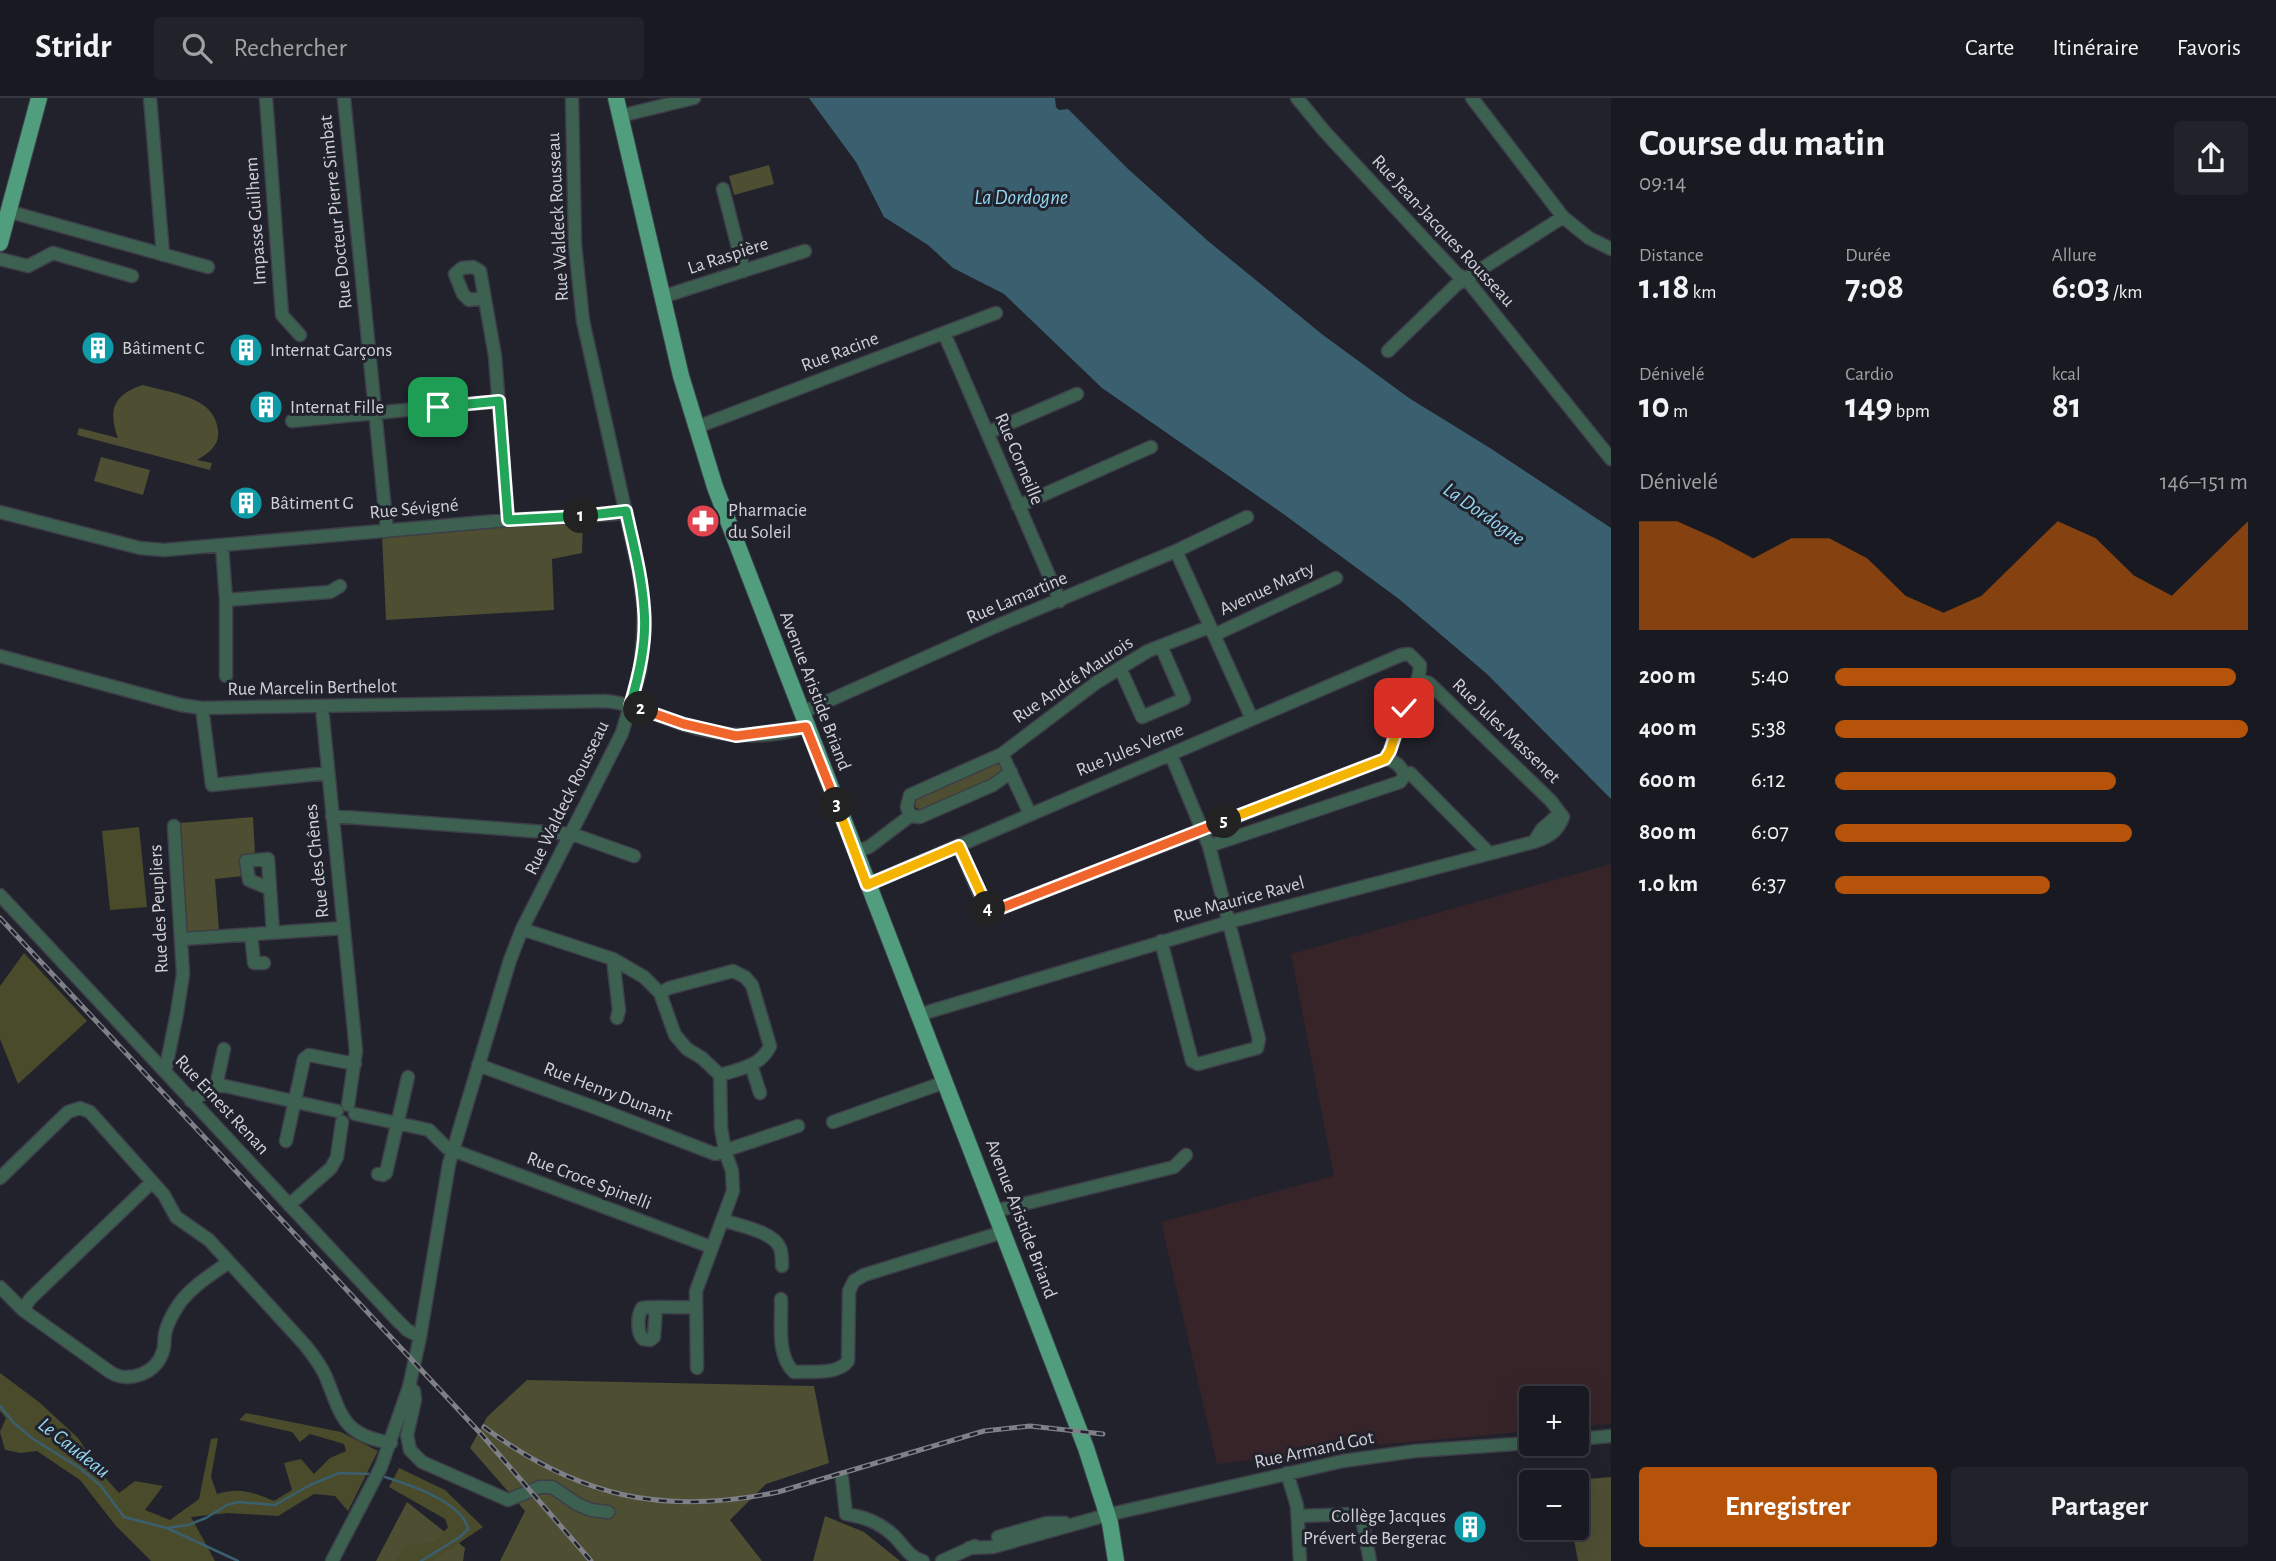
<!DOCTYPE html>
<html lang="fr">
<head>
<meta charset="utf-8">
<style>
	body { margin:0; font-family:"Alegreya Sans",sans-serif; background:#22232a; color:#f1f3f6; height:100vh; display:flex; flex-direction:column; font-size:26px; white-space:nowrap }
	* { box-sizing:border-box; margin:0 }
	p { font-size:23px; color:#9fa1a5 }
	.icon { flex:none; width:38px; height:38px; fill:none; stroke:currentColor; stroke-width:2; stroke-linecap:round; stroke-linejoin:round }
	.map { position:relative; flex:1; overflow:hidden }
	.details { display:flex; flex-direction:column; background:#191a21; width:665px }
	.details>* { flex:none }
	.buttons { position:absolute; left:1519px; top:1288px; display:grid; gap:14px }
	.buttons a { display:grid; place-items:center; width:70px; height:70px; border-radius:7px; background:#191a21; box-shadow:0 7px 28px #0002,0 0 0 2px #37383f; font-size:35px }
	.pin { position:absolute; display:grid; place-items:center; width:60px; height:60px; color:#fff; margin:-30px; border-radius:14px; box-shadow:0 4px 10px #0006 }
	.km { position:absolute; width:35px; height:35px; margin:-18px; border-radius:50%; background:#222; color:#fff; font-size:19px; line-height:35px; text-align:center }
	.round { display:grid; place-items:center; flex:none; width:74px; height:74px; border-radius:7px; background:#22232a }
	.headline { display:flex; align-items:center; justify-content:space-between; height:119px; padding:0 28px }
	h1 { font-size:38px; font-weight:600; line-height:52px }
	.metrics { display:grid; grid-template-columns:repeat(3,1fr); gap:10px; height:119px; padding:7px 28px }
	.metrics div { display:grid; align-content:center }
	.metrics b { font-size:35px; font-weight:600 }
	.metrics small { font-size:19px; font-weight:400 }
	.metrics p { font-size:19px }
	.chart { height:196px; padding:14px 28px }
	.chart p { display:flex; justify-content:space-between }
	.chart svg { width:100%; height:126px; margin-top:7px; fill:#b45309; opacity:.7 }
	.cta { display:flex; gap:14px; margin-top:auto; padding:14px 28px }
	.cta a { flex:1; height:80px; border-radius:7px; background:#b45309; color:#fff; font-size:28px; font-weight:600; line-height:80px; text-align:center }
	.cta a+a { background:#22232a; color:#f1f3f6 }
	ul { padding:0 28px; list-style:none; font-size:23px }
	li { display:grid; grid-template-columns:112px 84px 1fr; align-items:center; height:52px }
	li i { height:18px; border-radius:9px; background:#b45309 }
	header { display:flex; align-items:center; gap:42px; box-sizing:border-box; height:98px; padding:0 35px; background:#191a21; border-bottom:2px solid #37383f }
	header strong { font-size:33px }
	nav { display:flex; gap:38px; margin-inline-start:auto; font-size:24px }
	.search { width:490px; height:63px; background:#22232a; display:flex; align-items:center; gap:18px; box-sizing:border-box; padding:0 24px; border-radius:7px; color:#9fa1a5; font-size:26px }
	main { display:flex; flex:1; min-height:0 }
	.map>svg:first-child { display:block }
	.industrial { fill:#372428 }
	.green { fill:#4d4e32 }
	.forest { fill:#4a4b2b }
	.water { fill:#3a5f6e }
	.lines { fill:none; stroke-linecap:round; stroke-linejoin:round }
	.stream { stroke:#3a5f6e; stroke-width:2.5 }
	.minor-casing { stroke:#3d3e48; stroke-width:15 }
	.major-casing { stroke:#3d3e48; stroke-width:18 }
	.minor { stroke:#3d6151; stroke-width:12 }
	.major { stroke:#509e7e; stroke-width:16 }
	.rail-casing { stroke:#7f8088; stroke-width:5 }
	.rail { stroke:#21222c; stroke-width:2.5; stroke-dasharray:8; stroke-linecap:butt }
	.split-1-casing { stroke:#fff; stroke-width:14 }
	.split-2-casing { stroke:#fff; stroke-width:14 }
	.split-3-casing { stroke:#fff; stroke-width:14 }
	.split-4-casing { stroke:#fff; stroke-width:14 }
	.split-5-casing { stroke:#fff; stroke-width:14 }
	.split-6-casing { stroke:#fff; stroke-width:14 }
	.split-1 { stroke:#22a559; stroke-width:9 }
	.split-2 { stroke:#22a559; stroke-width:9 }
	.split-3 { stroke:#f0652b; stroke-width:9 }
	.split-4 { stroke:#f5b400; stroke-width:9 }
	.split-5 { stroke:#f0652b; stroke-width:9 }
	.split-6 { stroke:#f5b400; stroke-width:9 }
	.labels { text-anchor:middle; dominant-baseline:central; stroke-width:6; stroke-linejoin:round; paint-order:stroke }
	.street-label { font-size:19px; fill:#d0d1d8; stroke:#21222c }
	.poi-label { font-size:19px; fill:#d0d1d8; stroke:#21222c; text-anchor:start }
	.water-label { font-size:21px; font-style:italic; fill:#94d7f3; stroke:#21222c }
</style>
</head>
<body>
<header>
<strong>Stridr</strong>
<div class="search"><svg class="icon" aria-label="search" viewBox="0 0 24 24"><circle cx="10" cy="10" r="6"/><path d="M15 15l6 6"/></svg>Rechercher</div>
<nav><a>Carte</a><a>Itinéraire</a><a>Favoris</a></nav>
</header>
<main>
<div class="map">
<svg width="1611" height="1463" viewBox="0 0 1611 1463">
	<rect width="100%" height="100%" fill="#21222c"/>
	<!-- industrial -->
	<path class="industrial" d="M 1611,766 L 1611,1326 L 1577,1329 L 1577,1300 L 1531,1300 L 1531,1333 L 1377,1347 L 1217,1366 L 1161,1124 L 1334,1078 L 1291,856 Z"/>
	<!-- green -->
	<path class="green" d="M 769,67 L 774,86 L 734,97 L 729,78 Z
		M 143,287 C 170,295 215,298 218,332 C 220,347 209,355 197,362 L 212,365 L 210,372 L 77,337 L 79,330 L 118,340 C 108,313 113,296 143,287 Z
		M 101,359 L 150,372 L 143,397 L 94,383 Z
		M 583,423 L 582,455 L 552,461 L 554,512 L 386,522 L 382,437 Z
		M 997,665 L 1002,668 L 1004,672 L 1002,678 L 923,713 L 915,709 L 916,699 L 990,666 Z
		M 253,719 L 255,756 L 241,757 L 243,778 L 215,781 L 219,832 L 187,837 L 180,725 Z
		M 527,1282 L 814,1288 L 829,1365 L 766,1386 L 730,1422 L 762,1463 L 500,1463 L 525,1413 L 470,1350 L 487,1319 Z
		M 1611,1379 L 1611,1463 L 1578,1463 L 1572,1430 L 1577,1430 L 1577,1384 L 1563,1383 Z
		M 407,1404 L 465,1450 L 463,1463 L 376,1463 Z
		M 825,1418 L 864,1434 L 900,1463 L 813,1463 Z"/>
	<!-- forest -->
	<path class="forest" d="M 139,729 L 147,809 L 110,812 L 102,733 Z
		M 24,855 L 87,923 L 18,986 L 0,941 L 0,888 Z
		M 0,1275 L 39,1304 L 78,1340 L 102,1376 L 119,1395 L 135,1383 L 163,1388 L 145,1412 L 170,1422 L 199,1401 L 211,1341 L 218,1340 L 211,1379 L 217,1396 C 239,1389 253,1394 274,1403 L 292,1392 L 284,1365 L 301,1361 L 314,1376 L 330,1360 L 346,1353 L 344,1346 L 310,1336 L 300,1344 L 292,1334 L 239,1322 L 246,1315 L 341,1334 L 378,1353 L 348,1413 L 335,1398 L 314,1396 L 278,1418 L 228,1415 L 191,1419 L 215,1463 L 151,1463 L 116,1428 L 80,1382 L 37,1353 L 21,1355 L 5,1352 L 0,1334 L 6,1320 L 0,1313 Z
		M 399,1370 L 445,1392 L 483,1429 L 432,1463 L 396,1463 L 408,1446 L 434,1445 L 448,1429 L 445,1421 L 389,1389 Z"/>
	<!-- water -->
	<path class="water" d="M 809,0 L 1055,0 L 1056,9 L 1059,12 L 1068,11 L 1127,70 L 1208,143 L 1323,237 L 1409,300 L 1490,350 L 1611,430 L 1611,701 L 1487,576 L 1399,501 L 1282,415 L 1102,290 L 1004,196 L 953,170 L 928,147 L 884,119 L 856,64 Z"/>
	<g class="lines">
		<!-- stream -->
		<path class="stream" d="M 0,1308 L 14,1325 L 33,1341 L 80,1370 L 101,1388 L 124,1419 L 167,1430 L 188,1427 L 206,1420 L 227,1407 L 238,1404 L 275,1407 L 310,1387 L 339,1375 L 372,1376
			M 382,1378 C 407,1386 462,1403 468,1431 L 460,1439 L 421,1463
			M 167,1430 L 238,1463"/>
		<defs>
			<path id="minor" d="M 150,0 L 163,157
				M 266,0 L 282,217 L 300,237
				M 344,0 L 387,433
				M 1297,0 L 1325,34 L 1428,145 L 1457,176 L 1467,182 L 1611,361
				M 1472,0 L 1563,119 L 1589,140 L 1611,151
				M 620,18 L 694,0
				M 723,91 L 744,173
				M 7,113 L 208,169
				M 0,161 L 28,168 L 53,155 L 132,178
				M 662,199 L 805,153
				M 484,200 L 469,202 L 463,196 L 455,176 L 462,170 L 473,169 L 480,173 L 495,258 L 508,422
				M 944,235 L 1060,503
				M 1388,253 L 1456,187 L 1563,119
				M 292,323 L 499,303
				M 697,329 L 996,215
				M 987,335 L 1077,296
				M 1018,408 L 1151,349
				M 0,414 L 140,450 L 164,452 L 508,422 L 614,416 L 626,413
				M 222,448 L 226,502 L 330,494 L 340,488
				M 1176,453 L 1252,621
				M 1214,537 L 1336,480
				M 0,558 L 181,607 L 202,610 L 604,603 C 631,605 657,617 682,626 C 720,639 768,642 806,629
				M 1120,570 L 1142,619 L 1184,601 L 1161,548
				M 226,578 L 226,502
				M 202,610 L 212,687 L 328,675
				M 322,610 L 356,953 L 348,1007
				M 801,615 L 994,529 L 1176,453 L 1247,419
				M 1405,677 L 1410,675 L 1489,755
				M 1030,716 L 1002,656 L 1097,584 L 1148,553 L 1209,529
				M 332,718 L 572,736 L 634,758
				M 910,718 L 920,719 L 993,687 L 1011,674
				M 1534,744 L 1542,731 L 1560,715
				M 959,748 L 985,809 L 991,814 L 1385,661 C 1394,662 1401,668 1405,677 L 1400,684 L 1209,748
				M 855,754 L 869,749 L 910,718 L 907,709 L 910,697 L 1002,656
				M 867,787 L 1401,557 L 1409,556 L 1420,567 C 1420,582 1411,595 1405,608 C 1398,626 1395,645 1385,661
				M 270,791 L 249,782 L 246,763 L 268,761 L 273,834
				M 0,797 L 395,1220 L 407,1232 L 420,1239
				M 522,831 L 613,861 L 644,879 L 660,895 L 675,937 L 687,951 L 702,960 L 720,977 L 721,1030 L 725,1053 L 732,1073 L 733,1093 L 696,1193 L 697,1270
				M 251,836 L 254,865 L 264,865
				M 182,841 L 343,830
				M 1161,843 L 1192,963 L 1198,966 L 1257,950 L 1259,941 L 1209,748 L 1171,657
				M 613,861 L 619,912 L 617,920
				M 660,895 L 669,890 L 733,873 L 745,879 L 752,887 L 770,948 C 761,968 740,971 720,977
				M 918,917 L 1229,824 L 1530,745 C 1546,741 1557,735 1563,719 L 1551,703 L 1429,585 L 1418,581
				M 478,967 L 599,1011 L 715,1056 L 798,1028
				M 751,967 L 760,995
				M 165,974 L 177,915 L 183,876 L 174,728
				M 216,988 L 224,951
				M 191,1003 L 216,988 L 225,988 L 337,1013
				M 355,1016 L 429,1032 L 447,1050 L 711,1149
				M 833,1024 L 945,984
				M 286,1043 L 304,961 L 309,957 L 355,966
				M 378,1076 L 383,1077 L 386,1075 L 408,979
				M 0,1080 L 68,1014 L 80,1010 L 90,1014 L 164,1097 L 176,1119 L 209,1142 L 305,1247 C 313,1257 321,1267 326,1279 C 342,1319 343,1337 391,1345
				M 289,1107 L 331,1070 L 337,1059 L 342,1024
				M 995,1113 L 1174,1069 L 1186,1057
				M 723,1122 C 739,1128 773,1133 780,1150 C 782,1155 782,1162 782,1168
				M 0,1189 L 23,1212 L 110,1274 C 129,1286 157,1275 163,1253 C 165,1248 164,1242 165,1236 C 167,1226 173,1215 179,1206 C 191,1189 212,1176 229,1164
				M 781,1201 C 782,1224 776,1258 794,1274 C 811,1273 838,1277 848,1263 L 849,1193 L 854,1183 L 864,1177 L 1003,1134
				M 656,1210 L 654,1239 L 650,1242 L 643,1241 C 637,1235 637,1218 642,1210 C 660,1208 678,1210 696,1209
				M 23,1212 L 30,1201 L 152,1084
				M 410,1290 L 414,1293 L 415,1302 L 407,1337 L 410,1352 L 422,1364 L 508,1402 L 540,1389 L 552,1389 L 577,1406 L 591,1412 L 608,1414
				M 1577,1341 L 1611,1338
				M 1287,1375 L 1297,1408 L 1300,1463
				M 842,1380 L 846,1416 C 864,1419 879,1424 893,1437 C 903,1446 909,1460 923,1463
				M 1299,1418 L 1357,1416 L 1363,1426 L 1370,1463
				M 998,1439 L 1047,1425 L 1065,1425
				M 969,1450 L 993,1449 L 1107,1417 L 1343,1363 L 1415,1353 L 1531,1345
				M 332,1463 L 381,1369 L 409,1289 L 420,1239 L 449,1066 L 510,862 L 522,831 L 622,635 L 640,573 L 643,540 L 644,511 L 639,474 L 583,223 L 575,147 L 572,0
				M 942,1463 L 975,1448"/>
			<path id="major" d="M 616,0 L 681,278 L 715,389 L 1086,1350 L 1110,1425 L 1116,1463
				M 0,145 L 39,0"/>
		</defs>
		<!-- minor casing -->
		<use href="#minor" class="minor-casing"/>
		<!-- major casing -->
		<use href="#major" class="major-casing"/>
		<!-- minor -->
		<use href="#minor" class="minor"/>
		<!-- major -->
		<use href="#major" class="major"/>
		<defs>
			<path id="rail" d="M 0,820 L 482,1337 L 591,1463
				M 484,1329 C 578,1399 663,1418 778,1394 L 984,1333 L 1030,1328 L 1103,1336"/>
		</defs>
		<!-- rail casing -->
		<use href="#rail" class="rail-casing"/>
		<!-- rail -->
		<use href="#rail" class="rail"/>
	</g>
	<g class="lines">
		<defs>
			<path id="split-1" d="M 438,309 L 499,303 L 508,422 L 581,418"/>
			<path id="split-2" d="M 581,418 L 626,413 C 633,445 642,478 644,511 C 647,544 639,577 630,608 L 641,611"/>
			<path id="split-3" d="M 641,611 L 684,626 L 736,638 L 806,629 L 837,707"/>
			<path id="split-4" d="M 837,707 L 867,787 L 959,748 L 988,811"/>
			<path id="split-5" d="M 988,811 L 991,814 L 1224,723"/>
			<path id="split-6" d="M 1224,723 L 1385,661 L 1390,653 L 1404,610"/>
		</defs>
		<!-- split-1 casing -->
		<use href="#split-1" class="split-1-casing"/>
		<!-- split-2 casing -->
		<use href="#split-2" class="split-2-casing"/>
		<!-- split-3 casing -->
		<use href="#split-3" class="split-3-casing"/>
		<!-- split-4 casing -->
		<use href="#split-4" class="split-4-casing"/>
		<!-- split-5 casing -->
		<use href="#split-5" class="split-5-casing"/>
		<!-- split-6 casing -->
		<use href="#split-6" class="split-6-casing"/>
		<!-- split-1 -->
		<use href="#split-1" class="split-1"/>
		<!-- split-2 -->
		<use href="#split-2" class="split-2"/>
		<!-- split-3 -->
		<use href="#split-3" class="split-3"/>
		<!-- split-4 -->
		<use href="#split-4" class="split-4"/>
		<!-- split-5 -->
		<use href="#split-5" class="split-5"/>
		<!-- split-6 -->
		<use href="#split-6" class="split-6"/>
	</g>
	<!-- icons -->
	<defs>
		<symbol id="building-disc" viewBox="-11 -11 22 22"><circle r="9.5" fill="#0f9aa8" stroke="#21222c"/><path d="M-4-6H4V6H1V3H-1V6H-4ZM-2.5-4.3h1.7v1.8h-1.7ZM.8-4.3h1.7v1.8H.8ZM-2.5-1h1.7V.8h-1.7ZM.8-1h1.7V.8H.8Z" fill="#fff"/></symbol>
		<symbol id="pharmacy-disc" viewBox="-11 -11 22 22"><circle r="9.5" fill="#e0444e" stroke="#21222c"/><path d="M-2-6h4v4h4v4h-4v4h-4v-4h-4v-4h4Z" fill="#fff"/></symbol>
	</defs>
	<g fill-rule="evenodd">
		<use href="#building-disc" x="79" y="231" width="38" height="38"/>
		<use href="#building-disc" x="227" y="233" width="38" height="38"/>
		<use href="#building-disc" x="247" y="290" width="38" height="38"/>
		<use href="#building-disc" x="227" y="386" width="38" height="38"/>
		<use href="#pharmacy-disc" x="684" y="404" width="38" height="38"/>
		<use href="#building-disc" x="1451" y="1410" width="38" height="38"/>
	</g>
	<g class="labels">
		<!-- street labels -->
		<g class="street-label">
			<text transform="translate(336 114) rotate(-96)">Rue Docteur Pierre Simbat</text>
			<text transform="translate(558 119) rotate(-93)">Rue Waldeck Rousseau</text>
			<text transform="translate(256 123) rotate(-94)">Impasse Guilhem</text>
			<text transform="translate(1443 133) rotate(47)">Rue Jean-Jacques Rousseau</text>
			<text transform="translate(728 158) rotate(-18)">La Raspière</text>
			<text transform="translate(840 254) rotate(-21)">Rue Racine</text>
			<text transform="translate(1019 361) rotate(67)">Rue Corneille</text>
			<text transform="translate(414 411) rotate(-5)">Rue Sévigné</text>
			<text transform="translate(1267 491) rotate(-25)">Avenue Marty</text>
			<text transform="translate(1017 500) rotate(-23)">Rue Lamartine</text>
			<text transform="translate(1073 582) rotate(-34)">Rue André Maurois</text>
			<text transform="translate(312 590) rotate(-1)">Rue Marcelin Berthelot</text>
			<text transform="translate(815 593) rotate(69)">Avenue Aristide Briand</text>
			<text transform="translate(1506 633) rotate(44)">Rue Jules Massenet</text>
			<text transform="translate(1130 652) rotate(-22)">Rue Jules Verne</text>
			<text transform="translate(567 700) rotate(-64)">Rue Waldeck Rousseau</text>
			<text transform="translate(317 763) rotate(-96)">Rue des Chênes</text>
			<text transform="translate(1239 802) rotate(-15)">Rue Maurice Ravel</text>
			<text transform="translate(159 811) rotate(-93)">Rue des Peupliers</text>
			<text transform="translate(608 994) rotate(21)">Rue Henry Dunant</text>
			<text transform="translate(222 1007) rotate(47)">Rue Ernest Renan</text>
			<text transform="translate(589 1083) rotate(21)">Rue Croce Spinelli</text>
			<text transform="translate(1021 1121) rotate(69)">Avenue Aristide Briand</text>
			<text transform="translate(1314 1352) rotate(-12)">Rue Armand Got</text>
		</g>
		<!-- poi labels -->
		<g class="poi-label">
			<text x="122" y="250">Bâtiment C</text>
			<text x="270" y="252">Internat Garçons</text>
			<text x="290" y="309">Internat Fille</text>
			<text x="270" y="405">Bâtiment G</text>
			<text x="728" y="412">Pharmacie<tspan x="728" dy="22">du Soleil</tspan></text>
			<text x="1446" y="1418" text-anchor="end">Collège Jacques<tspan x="1446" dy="22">Prévert de Bergerac</tspan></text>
		</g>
		<!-- water labels -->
		<g class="water-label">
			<text x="1021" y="99">La Dordogne</text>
			<text transform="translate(1484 416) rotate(35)">La Dordogne</text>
			<text transform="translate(74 1350) rotate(38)">Le Caudeau</text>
		</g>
	</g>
</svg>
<div class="buttons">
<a>+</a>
<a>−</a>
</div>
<div class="pin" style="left:438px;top:309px;background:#1e9e55"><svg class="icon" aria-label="arrive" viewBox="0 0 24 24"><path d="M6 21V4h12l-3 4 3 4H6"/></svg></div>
<div class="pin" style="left:1404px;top:610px;background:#d93025"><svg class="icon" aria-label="check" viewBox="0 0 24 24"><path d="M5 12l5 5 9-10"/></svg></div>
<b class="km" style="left:581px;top:418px">1</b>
<b class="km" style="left:641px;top:611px">2</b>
<b class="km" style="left:837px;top:707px">3</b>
<b class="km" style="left:988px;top:811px">4</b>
<b class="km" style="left:1224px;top:723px">5</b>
</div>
<section class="details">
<div class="headline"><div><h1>Course du matin</h1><p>09:14</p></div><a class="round"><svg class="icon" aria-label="share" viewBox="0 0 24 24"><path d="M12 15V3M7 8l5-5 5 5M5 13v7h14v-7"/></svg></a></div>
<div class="metrics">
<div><p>Distance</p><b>1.18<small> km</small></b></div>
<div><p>Durée</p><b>7:08</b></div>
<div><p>Allure</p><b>6:03<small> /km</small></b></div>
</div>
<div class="metrics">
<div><p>Dénivelé</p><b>10<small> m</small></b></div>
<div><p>Cardio</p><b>149<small> bpm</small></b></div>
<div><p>kcal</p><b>81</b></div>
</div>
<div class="chart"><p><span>Dénivelé</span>146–151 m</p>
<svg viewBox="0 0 160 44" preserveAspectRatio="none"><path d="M0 44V6L10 6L20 12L30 19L40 12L50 12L60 19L70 32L80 38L90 32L100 19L110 6L120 12L130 25L140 32L150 19L160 6V44z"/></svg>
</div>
<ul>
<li><b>200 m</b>5:40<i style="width:97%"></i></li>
<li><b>400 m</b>5:38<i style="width:100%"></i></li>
<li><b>600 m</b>6:12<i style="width:68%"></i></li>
<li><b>800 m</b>6:07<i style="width:72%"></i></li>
<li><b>1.0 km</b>6:37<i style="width:52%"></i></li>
</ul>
<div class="cta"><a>Enregistrer</a><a>Partager</a></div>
</section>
</main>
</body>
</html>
